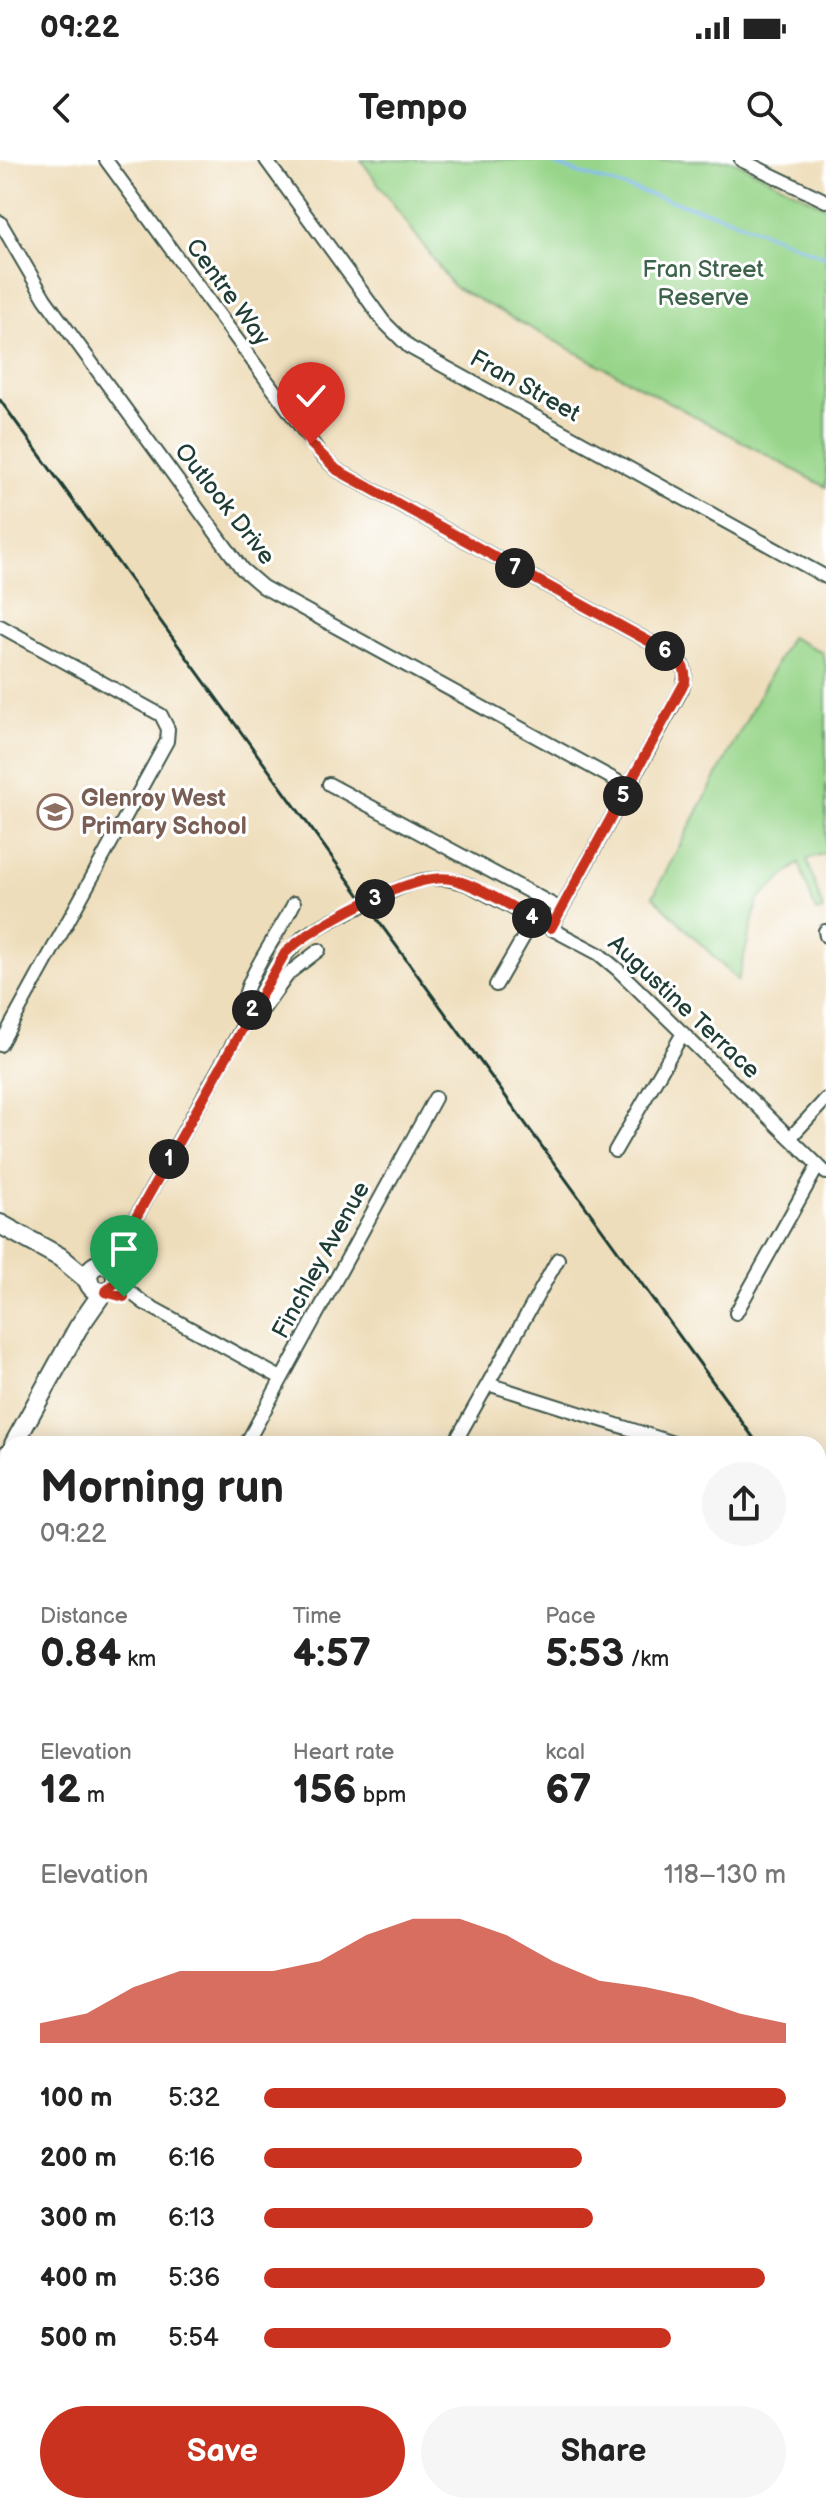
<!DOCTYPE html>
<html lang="en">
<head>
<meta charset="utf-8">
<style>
	body { margin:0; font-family:"Balsamiq Sans",sans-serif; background:#f6f6f6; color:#222; height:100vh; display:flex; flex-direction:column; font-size:30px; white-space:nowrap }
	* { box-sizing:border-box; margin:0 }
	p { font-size:26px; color:#767676 }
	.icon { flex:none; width:44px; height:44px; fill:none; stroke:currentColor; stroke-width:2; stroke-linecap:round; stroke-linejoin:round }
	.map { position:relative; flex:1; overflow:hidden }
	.sheet { position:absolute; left:0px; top:1276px; width:826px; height:1078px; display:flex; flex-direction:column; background:#fff; border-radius:24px 24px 0 0; box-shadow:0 4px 20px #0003 }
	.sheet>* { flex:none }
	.pin { position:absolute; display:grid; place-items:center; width:68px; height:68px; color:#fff; margin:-82px -34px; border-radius:50% 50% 50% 0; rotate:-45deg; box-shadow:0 0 8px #0007 }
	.pin .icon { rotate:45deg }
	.km { position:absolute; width:40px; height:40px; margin:-20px; border-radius:50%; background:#222; color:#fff; font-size:22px; line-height:40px; text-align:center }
	.round { display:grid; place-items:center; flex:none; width:84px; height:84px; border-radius:42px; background:#f6f6f6 }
	.headline { display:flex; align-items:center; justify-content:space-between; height:136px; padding:0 40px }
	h1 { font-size:44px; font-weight:800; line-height:60px }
	.metrics { display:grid; grid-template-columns:repeat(3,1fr); gap:12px; height:136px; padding:8px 40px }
	.metrics div { display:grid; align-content:center }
	.metrics b { font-size:40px; font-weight:800 }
	.metrics small { font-size:22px; font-weight:400 }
	.metrics p { font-size:22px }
	.chart { height:224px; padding:16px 40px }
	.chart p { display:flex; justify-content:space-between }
	.chart svg { width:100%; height:144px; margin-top:8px; fill:#c8321e; opacity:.7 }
	.primary-button { display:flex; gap:16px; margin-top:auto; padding:16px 40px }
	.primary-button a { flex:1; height:92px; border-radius:48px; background:#c8321e; color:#fff; font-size:32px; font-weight:800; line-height:92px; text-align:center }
	.primary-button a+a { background:#f6f6f6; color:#222 }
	ul { padding:0 40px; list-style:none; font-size:26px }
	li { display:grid; grid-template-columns:128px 96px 1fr; align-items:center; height:60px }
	li i { height:20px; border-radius:10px; background:#c8321e }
	.status { display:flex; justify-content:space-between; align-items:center; height:56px; padding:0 40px; background:#fff; direction:ltr }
	.status svg { height:22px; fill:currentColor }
	header { display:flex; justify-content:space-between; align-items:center; height:104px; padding:0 40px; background:#fff; font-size:36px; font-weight:800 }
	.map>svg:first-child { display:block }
	.green { fill:#98d58a; stroke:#5c895f; stroke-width:2 }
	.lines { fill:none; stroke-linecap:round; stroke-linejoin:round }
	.stream { stroke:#87bcf6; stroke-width:3 }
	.street-casing { stroke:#3e5548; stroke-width:16 }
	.secondary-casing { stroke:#3e5548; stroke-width:22 }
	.primary-casing { stroke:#3e5548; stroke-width:24 }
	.street { stroke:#fff; stroke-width:12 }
	.secondary { stroke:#fff; stroke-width:18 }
	.primary { stroke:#fff; stroke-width:20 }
	.rail { stroke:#1f3d34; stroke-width:3 }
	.street-bridge-casing { stroke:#3e5548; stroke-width:16; stroke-linecap:butt }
	.street-bridge { stroke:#fff; stroke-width:12 }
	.route-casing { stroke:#fff; stroke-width:16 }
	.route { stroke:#c8321e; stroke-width:10 }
	.labels { text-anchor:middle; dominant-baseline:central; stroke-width:6; stroke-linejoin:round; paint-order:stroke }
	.park-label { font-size:24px; fill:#3d634a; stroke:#fff }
	.street-label { font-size:24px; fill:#1f3d34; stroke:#fff }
	.education-label { font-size:24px; font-weight:bold; fill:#785e54; stroke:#fff; text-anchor:start }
</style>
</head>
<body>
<div class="status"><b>09:22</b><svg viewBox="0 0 49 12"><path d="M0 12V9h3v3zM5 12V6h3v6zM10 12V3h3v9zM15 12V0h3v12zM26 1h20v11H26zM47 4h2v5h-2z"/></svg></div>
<header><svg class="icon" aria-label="back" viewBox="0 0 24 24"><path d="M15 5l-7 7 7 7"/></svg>Tempo<svg class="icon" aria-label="search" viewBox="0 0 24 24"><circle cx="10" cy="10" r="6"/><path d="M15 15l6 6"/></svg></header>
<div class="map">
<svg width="826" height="2353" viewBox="0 0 826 2353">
	<rect width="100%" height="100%" fill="#fff"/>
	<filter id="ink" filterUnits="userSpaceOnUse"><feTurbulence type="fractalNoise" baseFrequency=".0125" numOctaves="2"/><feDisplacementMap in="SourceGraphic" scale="16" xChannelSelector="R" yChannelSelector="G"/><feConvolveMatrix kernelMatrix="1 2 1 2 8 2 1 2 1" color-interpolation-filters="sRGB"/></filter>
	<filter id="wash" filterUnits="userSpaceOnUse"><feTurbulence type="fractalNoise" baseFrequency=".006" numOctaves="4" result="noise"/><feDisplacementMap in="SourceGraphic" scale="32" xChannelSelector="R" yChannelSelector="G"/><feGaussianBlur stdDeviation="1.8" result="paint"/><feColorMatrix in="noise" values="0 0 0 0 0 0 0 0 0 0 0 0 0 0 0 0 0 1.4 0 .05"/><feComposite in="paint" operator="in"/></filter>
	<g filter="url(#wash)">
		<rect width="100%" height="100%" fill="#eeddba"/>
		<!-- green -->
		<path class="green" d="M 361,0 L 732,0 L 826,47 L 826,327 L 453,126 Z
			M 790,477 L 822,492 L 826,507 L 826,693 L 807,699 L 823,750 L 816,752 L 799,703 L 758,740 L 738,821 L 653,736 Z"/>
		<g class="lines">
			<!-- stream -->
			<path class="stream" d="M 543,0 L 581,14 L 726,57 L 826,97"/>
		</g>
	</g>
	<g filter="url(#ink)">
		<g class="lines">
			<defs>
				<path id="street" d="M 106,0 L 322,296 L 337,310 L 670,493 C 684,502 689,513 682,529 L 551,768
					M 266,0 L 384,162 L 409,187 L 826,417
					M 741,0 L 826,41
					M 0,62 L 45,139 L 242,409 L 263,427 L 628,627
					M 0,466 L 161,555 L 168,569 L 167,581 L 0,885
					M 329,624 L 561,749
					M 378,738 C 410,722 434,711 469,725 L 599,794 L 617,809 L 826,1013
					M 294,743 C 283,768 239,825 244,849 L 249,854 L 264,848 L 289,813 L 319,790
					M 825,771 L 826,776
					M 496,825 L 534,759
					M 790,978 L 826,939
					M 615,991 L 683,873
					M 102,1105 L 121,1083
					M 116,1117 L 117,1101 L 125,1077 L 278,803 L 304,776 L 332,760
					M 116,1118 L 126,1129 L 144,1143 L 281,1218
					M 736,1153 L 818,1006
					M 488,1224 L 677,1284
					M 246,1284 L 435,938
					M 454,1284 L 558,1099
					M 818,1523 L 826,1526
					M 818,1717 L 826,1720
					M 818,1762 L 826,1747
					M 0,2094 L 8,2099
					M 0,2247 L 8,2232
					M 0,2260 L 8,2264
					M 818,2283 L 826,2268
					M 158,2346 L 171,2353
					M 518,2346 L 531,2353
					M 780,2353 L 783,2346"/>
				<path id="secondary" d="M 0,1064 L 60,1097 L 89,1121
					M88 1118a14 14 0 1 1 28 0a14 14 0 1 1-28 0Z
					M 14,1284 L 78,1168 L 103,1132
					M 0,1308 L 8,1294
					M 0,1983 L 8,1984
					M 818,2141 L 826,2144
					M 594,2353 L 598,2346"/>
				<path id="primary" d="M 0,1694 L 8,1695
					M 818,1915 L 826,1921"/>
			</defs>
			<!-- street casing -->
			<use href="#street" class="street-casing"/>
			<!-- secondary casing -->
			<use href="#secondary" class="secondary-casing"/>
			<!-- primary casing -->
			<use href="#primary" class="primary-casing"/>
			<!-- street -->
			<use href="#street" class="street"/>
			<!-- secondary -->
			<use href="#secondary" class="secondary"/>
			<!-- primary -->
			<use href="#primary" class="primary"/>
			<!-- rail -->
			<path class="rail" d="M 0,240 L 758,1284
				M 818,1369 L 826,1380
				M 0,1920 L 8,1920
				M 818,2025 L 826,2028"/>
			<defs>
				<path id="street-bridge" d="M 332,760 L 378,738"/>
			</defs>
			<!-- street-bridge casing -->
			<use href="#street-bridge" class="street-bridge-casing"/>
			<!-- street-bridge -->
			<use href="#street-bridge" class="street-bridge"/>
		</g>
	</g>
	<g class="lines" filter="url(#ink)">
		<defs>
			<path id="route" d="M 124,1137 L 105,1132 L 115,1123 L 117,1101 L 125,1077 L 285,793 C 312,766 414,711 451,719 C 477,724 525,755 551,768 L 685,522 C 687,508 680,500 670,493 L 337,310 L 311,284"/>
		</defs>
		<!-- route casing -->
		<use href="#route" class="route-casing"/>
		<!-- route -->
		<use href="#route" class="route"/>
	</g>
	<!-- icons -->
	<defs>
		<symbol id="school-ring" viewBox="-11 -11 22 22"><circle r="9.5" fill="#fff" stroke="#8d6e63" stroke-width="1.5"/><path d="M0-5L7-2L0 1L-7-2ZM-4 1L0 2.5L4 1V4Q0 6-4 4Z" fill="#8d6e63"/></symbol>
	</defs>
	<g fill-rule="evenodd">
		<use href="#school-ring" x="35" y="632" width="40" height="40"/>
	</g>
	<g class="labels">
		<!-- park labels -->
		<g class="park-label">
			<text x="703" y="109">Fran Street<tspan x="703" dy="28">Reserve</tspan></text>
		</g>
		<!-- street labels -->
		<g class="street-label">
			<text transform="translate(228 132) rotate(54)">Centre Way</text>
			<text transform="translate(525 226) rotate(29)">Fran Street</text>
			<text transform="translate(225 344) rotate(52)">Outlook Drive</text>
			<text transform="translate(684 847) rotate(43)">Augustine Terrace</text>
			<text transform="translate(321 1100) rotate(-61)">Finchley Avenue</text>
		</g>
		<!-- education labels -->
		<g class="education-label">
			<text x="81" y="638">Glenroy West<tspan x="81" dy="28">Primary School</tspan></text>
		</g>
	</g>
</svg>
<div class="pin" style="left:124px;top:1137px;background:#1e9e55"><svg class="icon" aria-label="arrive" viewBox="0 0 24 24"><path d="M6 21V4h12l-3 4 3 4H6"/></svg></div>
<div class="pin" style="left:311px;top:284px;background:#d93025"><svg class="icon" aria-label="check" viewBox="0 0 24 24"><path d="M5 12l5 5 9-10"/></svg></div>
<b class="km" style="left:169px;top:999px">1</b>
<b class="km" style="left:252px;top:850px">2</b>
<b class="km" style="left:375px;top:739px">3</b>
<b class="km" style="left:532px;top:758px">4</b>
<b class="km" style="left:623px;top:636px">5</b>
<b class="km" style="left:665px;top:491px">6</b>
<b class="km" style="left:515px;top:408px">7</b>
<section class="sheet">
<div class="headline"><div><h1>Morning run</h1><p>09:22</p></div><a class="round"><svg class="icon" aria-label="share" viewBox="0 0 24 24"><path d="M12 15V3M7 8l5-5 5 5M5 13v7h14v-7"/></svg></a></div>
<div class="metrics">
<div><p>Distance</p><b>0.84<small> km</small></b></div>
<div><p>Time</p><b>4:57</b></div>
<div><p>Pace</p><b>5:53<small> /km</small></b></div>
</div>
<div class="metrics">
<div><p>Elevation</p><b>12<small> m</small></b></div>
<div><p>Heart rate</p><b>156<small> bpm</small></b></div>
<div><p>kcal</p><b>67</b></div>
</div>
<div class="chart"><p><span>Elevation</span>118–130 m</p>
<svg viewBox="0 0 160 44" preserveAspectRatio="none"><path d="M0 44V38L10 35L20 27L30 22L40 22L50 22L60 19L70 11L80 6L90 6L100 11L110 19L120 25L130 27L140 30L150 35L160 38V44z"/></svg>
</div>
<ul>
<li><b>100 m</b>5:32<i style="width:100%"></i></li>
<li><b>200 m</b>6:16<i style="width:61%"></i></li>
<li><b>300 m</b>6:13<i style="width:63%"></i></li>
<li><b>400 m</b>5:36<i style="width:96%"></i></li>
<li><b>500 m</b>5:54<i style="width:78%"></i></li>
</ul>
<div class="primary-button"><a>Save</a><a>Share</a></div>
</section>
</div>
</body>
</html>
